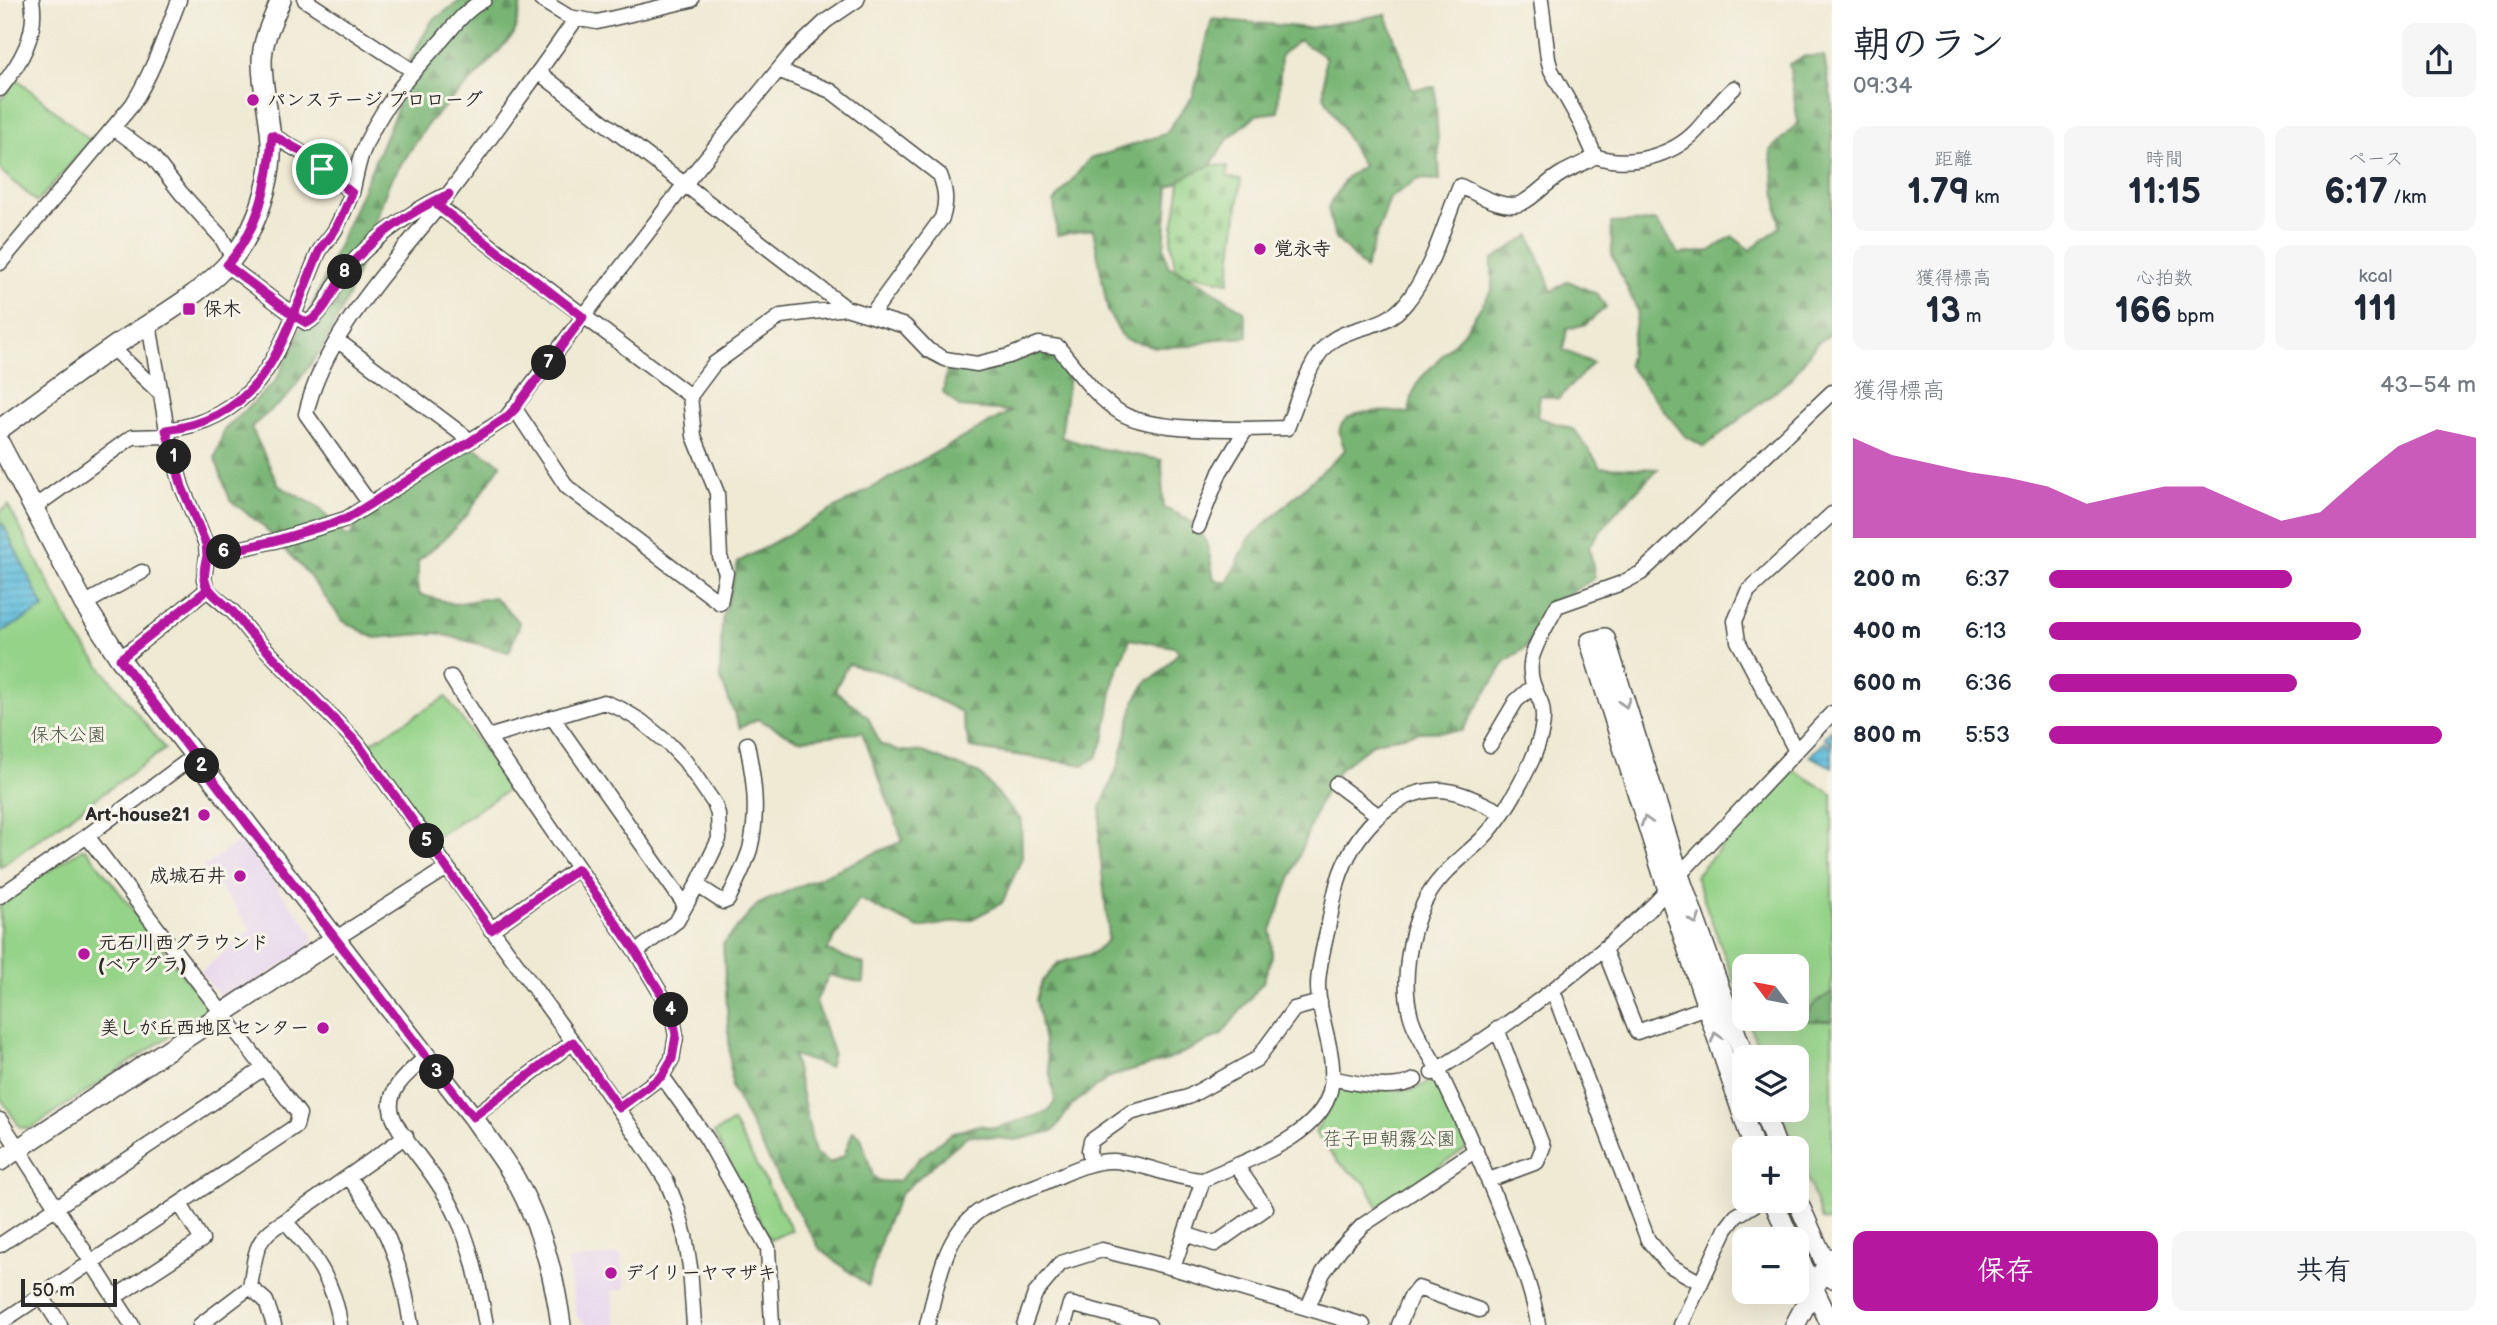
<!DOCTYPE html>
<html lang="ja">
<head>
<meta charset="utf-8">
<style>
	body { margin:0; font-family:"Balsamiq Sans","Klee One",sans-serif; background:#f6f6f7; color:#1f2937; height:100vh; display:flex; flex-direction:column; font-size:26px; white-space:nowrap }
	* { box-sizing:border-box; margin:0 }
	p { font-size:23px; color:#747a83 }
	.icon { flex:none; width:38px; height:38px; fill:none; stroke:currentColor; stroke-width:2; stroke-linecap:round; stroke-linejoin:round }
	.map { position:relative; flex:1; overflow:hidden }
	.drawer { display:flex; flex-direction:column; background:#fff; width:665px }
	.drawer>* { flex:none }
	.needle { width:46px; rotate:302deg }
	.controls { position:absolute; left:1732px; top:954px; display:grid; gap:14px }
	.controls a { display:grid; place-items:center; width:77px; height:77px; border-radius:14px; background:#fff; box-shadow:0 7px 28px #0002; font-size:35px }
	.scale { position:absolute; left:21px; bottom:18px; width:96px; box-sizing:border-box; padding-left:7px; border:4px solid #2b2b2b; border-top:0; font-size:19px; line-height:24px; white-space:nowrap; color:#2b2b2b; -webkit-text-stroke:5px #f7f3e8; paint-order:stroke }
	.pin { position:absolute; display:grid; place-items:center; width:60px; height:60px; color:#fff; margin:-30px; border:4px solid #fff; border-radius:50%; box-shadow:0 2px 7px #0007 }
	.km { position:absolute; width:35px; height:35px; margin:-18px; border-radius:50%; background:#222; color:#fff; font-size:19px; line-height:35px; text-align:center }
	.round { display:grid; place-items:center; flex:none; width:74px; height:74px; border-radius:14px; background:#f6f6f7 }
	.headline { display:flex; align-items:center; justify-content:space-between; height:119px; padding:0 21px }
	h1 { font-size:38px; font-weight:700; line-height:52px }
	.figures { display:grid; grid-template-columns:repeat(3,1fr); gap:10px; height:119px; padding:7px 21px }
	.figures div { display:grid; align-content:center; border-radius:14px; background:#f6f6f7; text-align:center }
	.figures b { font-size:35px; font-weight:700 }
	.figures small { font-size:19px; font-weight:400 }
	.figures p { font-size:19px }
	.chart { height:196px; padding:14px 21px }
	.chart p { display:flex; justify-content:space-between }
	.chart svg { width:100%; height:126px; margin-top:7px; fill:#b5179e; opacity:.7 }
	.cta { display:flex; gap:14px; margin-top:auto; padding:14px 21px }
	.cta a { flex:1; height:80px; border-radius:14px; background:#b5179e; color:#fff; font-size:28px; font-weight:700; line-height:80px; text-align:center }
	.cta a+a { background:#f6f6f7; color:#1f2937 }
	ul { padding:0 21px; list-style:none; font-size:23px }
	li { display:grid; grid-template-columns:112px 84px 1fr; align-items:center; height:52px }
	li i { height:18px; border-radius:9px; background:#b5179e }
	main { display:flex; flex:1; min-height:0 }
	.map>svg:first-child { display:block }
	.built { fill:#e6d3f0 }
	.green { fill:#95d389; stroke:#607f5a; stroke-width:2 }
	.forest { fill:url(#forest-firs); stroke:#527050; stroke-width:2; fill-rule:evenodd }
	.cemetery { fill:url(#cemetery-stones); stroke:#607f5a; stroke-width:2 }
	.water { fill:url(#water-rules); stroke:#447484; stroke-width:2 }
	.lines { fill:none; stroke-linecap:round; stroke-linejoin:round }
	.street-casing { stroke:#484844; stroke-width:17 }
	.secondary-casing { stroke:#484844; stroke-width:22 }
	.street { stroke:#fff; stroke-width:14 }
	.secondary { stroke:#fff; stroke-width:19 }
	.oneway { stroke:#a0a0a0 }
	.route-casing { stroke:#fff; stroke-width:14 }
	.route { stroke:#b5179e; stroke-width:9 }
	.poi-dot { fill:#b5179e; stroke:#f7f3e8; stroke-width:2.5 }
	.labels { text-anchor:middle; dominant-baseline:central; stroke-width:6; stroke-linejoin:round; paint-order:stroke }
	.poi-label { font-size:19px; font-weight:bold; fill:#2b2b2b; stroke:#f7f3e8; text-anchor:start }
	.park-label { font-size:19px; fill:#465542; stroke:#f7f3e8 }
</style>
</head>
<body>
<main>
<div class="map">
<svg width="1832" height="1325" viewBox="0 0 1832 1325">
	<defs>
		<pattern id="forest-firs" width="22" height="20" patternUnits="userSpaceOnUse" patternTransform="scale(1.75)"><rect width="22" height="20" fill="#78b575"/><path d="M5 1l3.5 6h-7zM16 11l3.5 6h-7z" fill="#639360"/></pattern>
		<pattern id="cemetery-stones" width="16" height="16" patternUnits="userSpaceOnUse" patternTransform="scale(1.75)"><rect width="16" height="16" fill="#95d389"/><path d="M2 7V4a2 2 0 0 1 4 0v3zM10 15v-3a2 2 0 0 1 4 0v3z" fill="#81b576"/></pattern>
		<pattern id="water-rules" width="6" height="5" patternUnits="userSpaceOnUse" patternTransform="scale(1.75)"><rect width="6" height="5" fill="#5ebcdc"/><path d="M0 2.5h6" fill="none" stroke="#4e99b3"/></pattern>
	</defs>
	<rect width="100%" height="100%" fill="#f7f3e8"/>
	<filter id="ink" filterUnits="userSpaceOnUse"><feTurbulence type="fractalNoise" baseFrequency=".0143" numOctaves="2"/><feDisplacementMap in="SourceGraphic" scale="14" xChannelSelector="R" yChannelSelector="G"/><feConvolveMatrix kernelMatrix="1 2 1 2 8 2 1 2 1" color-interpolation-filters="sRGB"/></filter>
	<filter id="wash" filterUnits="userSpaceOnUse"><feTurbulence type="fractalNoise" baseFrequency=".00686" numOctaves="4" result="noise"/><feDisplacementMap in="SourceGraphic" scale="28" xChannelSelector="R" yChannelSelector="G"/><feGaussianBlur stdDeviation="1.57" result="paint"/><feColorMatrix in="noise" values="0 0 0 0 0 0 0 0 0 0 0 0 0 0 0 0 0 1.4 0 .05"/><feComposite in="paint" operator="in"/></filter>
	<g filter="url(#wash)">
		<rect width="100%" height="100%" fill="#efead4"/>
		<!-- built -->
		<path class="built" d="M 240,840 L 313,933 L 311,946 L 224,1002 L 201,972 L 251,929 L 204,867 Z
			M 621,1254 L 625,1289 L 612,1291 L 616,1325 L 587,1325 L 577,1317 L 567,1261 Z"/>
		<!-- green -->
		<path class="green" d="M 17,79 L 91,141 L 37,202 L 0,170 L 0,100 Z
			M 8,505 L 76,635 L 165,749 L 0,867 L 0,512 Z
			M 446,697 L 511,788 L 434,838 L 367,745 Z
			M 1792,769 L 1832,794 L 1832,1222 L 1822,1220 L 1797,1148 L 1795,1148 L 1781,1110 L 1797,1110 L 1797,1057 L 1762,1057 L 1747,1019 L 1797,1018 L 1797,966 L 1745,966 L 1745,1011 L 1695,876 Z
			M 82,849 L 87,850 L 207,1006 L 205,1012 L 30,1129 L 20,1127 L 0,1097 L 0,902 Z
			M 1435,1079 L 1467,1148 L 1378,1207 L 1365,1183 L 1339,1163 L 1315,1133 L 1339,1086 L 1347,1089 L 1413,1090 Z
			M 733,1122 L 792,1230 L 770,1240 L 714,1133 Z"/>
		<!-- forest -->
		<path class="forest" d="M 461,0 L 512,0 L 521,4 L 514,34 L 482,70 L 430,121 L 389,183 L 348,297 L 323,347 L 287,397 L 251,427 L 279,486 L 317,506 L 345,536 L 353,534 L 351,525 L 399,497 L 473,447 L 501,464 L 467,515 L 444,539 L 418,561 L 418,594 L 454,604 L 494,597 L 520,623 L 509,652 L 437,633 L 375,638 L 343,621 L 306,572 L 263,526 L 230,500 L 215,458 L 224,430 L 276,381 L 321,286 L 396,112 L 403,71 L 432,21 Z
			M 1386,14 L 1412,89 L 1435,87 L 1440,180 L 1418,179 L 1390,198 L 1365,269 L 1334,236 L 1328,207 L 1347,177 L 1363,166 L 1324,96 L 1325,57 L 1299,40 L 1281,55 L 1278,112 L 1256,115 L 1228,139 L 1210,166 L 1169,187 L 1164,248 L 1168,266 L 1198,281 L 1244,311 L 1248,337 L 1216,339 L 1192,346 L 1156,347 L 1124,339 L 1108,312 L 1093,229 L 1057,235 L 1054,202 L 1089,159 L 1165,134 L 1193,96 L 1212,19 L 1309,28 Z
			M 1805,56 L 1824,56 L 1832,103 L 1832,333 L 1816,344 L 1791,379 L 1704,447 L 1684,435 L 1628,365 L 1638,311 L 1612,256 L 1611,223 L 1656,221 L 1679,254 L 1710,251 L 1732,236 L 1750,250 L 1780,227 L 1770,150 L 1798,123 L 1789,64 Z
			M 1530,235 L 1552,291 L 1568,281 L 1597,294 L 1606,307 L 1586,324 L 1567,329 L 1563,350 L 1593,363 L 1558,399 L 1540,395 L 1537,417 L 1575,430 L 1601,467 L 1658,469 L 1614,514 L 1589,546 L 1595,578 L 1548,606 L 1525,648 L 1506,661 L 1462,731 L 1420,732 L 1373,743 L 1339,770 L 1319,803 L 1271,930 L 1272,956 L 1263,982 L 1221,1035 L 1168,1060 L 1110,1077 L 1072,1105 L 1054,1131 L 1016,1140 L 968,1135 L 901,1193 L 885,1227 L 868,1286 L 820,1249 L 784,1189 L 732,1088 L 723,944 L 758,904 L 903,841 L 862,732 L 798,740 L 757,719 L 740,728 L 720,677 L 722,621 L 738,562 L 1011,411 L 959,407 L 943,392 L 947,369 L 1004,364 L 1041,353 L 1057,357 L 1070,368 L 1061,437 L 1092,447 L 1162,460 L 1163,508 C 1207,524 1206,537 1214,579 L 1227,583 L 1249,539 L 1345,450 C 1343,444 1338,434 1340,428 C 1348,406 1391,412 1409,413 L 1413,393 L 1421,378 L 1464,332 L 1492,290 L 1492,260 ZM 1130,639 L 1174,647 L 1179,652 L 1158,675 L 1147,681 L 1135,700 L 1119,764 L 1101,807 L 1099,843 L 1108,928 L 1107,941 L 1093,953 L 1059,963 L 1042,981 L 1036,999 L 1055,1101 L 1048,1112 L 995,1128 L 978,1125 L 950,1134 L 920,1158 L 899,1181 L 881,1182 L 873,1176 L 861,1137 L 853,1131 L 844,1156 L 830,1163 L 815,1153 L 793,1055 L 829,1067 L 833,1053 L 816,1001 L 829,975 L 863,983 L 864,964 L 827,951 L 859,899 L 919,928 L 972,919 L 1002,903 L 1022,858 L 1021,820 L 980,774 L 923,752 L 897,751 L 880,744 L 868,717 L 835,690 L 848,664 L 885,673 L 961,712 L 970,748 L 1084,765 L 1097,757 L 1105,736 L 1114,679 Z
			M 1832,992 L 1832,1021 L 1808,1021 C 1808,1004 1819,1001 1832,992 Z"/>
		<!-- cemetery -->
		<path class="cemetery" d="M 1211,165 L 1228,166 L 1227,177 L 1241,180 L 1229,282 L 1185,274 L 1175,267 L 1171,241 L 1181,178 Z"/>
		<!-- water -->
		<path class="water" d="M 3,524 L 44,608 L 0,633 L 0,526 Z
			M 1832,728 L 1832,767 L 1810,756 L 1824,742 L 1828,746 L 1831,744 L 1824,737 Z"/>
	</g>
	<g filter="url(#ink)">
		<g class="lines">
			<defs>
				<path id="street" d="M 305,0 L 413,71
					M 541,0 L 569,17 L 597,22 L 691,0
					M 1541,0 L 1548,59 L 1551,70 L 1580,122 L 1595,156 C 1628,168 1673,156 1697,130 C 1710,116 1719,101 1734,88
					M 778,70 L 831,91 L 940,175 C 946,191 947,202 942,218 L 871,315
					M 538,72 L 846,308 L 905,326 L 928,350 L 945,359 L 977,364 L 1009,356 L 1039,344 L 1058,347 C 1077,370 1095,397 1121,413 C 1153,433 1247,429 1287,428 C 1297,403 1309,359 1330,342 C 1351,325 1385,330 1406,303 C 1432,271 1444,224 1460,186 C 1476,193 1504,211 1522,203 C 1536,196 1547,182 1561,174 C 1573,167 1584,164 1595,156
					M 0,89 C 20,63 38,35 32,0
					M 114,128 L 152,156 L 181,193 L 221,237 L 233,258
					M 352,193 C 355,181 357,168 361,156 C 376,113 410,74 441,41 C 454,26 466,9 484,0
					M 438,206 L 690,396
					M 0,263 L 132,105 C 153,72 165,36 179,0
					M 227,265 L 293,315 L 307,323 C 325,312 330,291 342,275 C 368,242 407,214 444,196
					M 149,324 L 168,436 L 182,487 L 206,544 L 207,556 L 204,579 L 207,590 L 233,612 L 249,632 L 358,744 L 573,1042 L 654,1161 L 667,1182 L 677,1207 L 685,1236 L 690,1267 L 694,1325
					M 337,340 L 471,441
					M 112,348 L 161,394
					M 515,409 L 567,487 L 720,603 L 726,573 L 720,557 L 717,493 L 694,436 L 690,396 L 714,364 L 781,316 L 846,308
					M 166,430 C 269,418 284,334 318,254 C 322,244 332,237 336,228 C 342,217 347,204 352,193 L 304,154 L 272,135
					M 370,504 L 306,414 C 324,332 400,257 450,192 C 493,135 535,77 576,19
					M 33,508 L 132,437 L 168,436
					M 1198,527 L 1220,472 L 1246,429
					M 207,556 L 274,541 L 346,519 L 506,418 L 684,185 L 793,52 L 826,21 L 857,0
					M 84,604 L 142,572
					M 120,659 L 207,590
					M 451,677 L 488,737 L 636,952 L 672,1012 L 676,1036 L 672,1059 L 662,1076 L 619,1108
					M 552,717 L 685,905
					M 488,737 L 604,702 L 621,709 L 641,721 L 669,744 L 685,761 L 714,803 L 718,814 L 719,839 L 697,885 L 677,921 L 636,952
					M 1490,745 L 1516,701 L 1533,686
					M 1796,751 L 1738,641 L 1735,621 L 1748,591 L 1832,514
					M 1336,784 L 1379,816
					M 697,885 L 723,902 L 728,900 C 735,884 745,866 750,849 C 759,813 754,779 747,744
					M 0,896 L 87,836 L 194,756
					M 491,930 L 578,868
					M 335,939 L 447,868
					M 1604,949 L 1637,1032 L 1706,1007
					M 1553,991 L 1648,1240 L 1669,1265 L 1701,1283
					M 426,1057 C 411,1071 388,1087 391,1109 C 393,1127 418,1154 428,1169 C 438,1183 449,1199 456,1215 C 473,1249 479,1288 486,1325
					M 1432,1073 C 1493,1036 1551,993 1606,947 C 1632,925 1659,903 1679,875 L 1832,713
					M 662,1076 L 707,1139 L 768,1248 L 772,1325
					M 1331,1078 C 1354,1083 1393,1092 1415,1080
					M 473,1117 L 573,1042
					M 0,1120 L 132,1325
					M 1091,1163 L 1089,1150 L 1091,1141 L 1130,1113 L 1188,1097 L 1257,1059 L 1294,1009 L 1320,1002
					M 349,1177 C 360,1193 373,1209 382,1226 C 398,1256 406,1292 411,1325
					M 1489,1180 L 1537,1162 L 1543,1147 L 1497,1029
					M 285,1221 C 312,1251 336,1284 340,1325
					M 1185,1234 L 1215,1244 L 1266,1208 L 1236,1165
					M 0,1245 L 264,1068
					M 1173,1268 L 1203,1180
					M 250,1287 L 266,1301 L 274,1325
					M 41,1295 L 60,1325
					M 115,1297 L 202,1240 L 180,1204
					M 1308,1307 L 1323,1273 L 1340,1249 L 1363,1225 L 1476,1150
					M 0,1323 L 296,1126 L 299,1114 L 87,836
					M 200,1325 L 250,1287 C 256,1254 253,1238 285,1221 L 406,1136
					M 927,1325 C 938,1284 943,1232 984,1208 C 1002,1198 1024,1191 1043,1183 C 1066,1174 1089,1160 1114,1161 C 1145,1163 1173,1179 1203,1180 C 1243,1161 1319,1138 1330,1091 C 1339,1057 1318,1020 1318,986 C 1318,967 1324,946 1328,928 C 1331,913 1334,896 1338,881 C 1352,837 1389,791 1438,790 C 1461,790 1483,804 1503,813
					M 1024,1325 L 1035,1294 L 1061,1263 L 1102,1250 L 1173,1268 L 1363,1325
					M 1064,1325 L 1070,1304 L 1149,1325
					M 1399,1325 L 1410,1298 L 1418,1288 L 1479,1310
					M 1538,1325 C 1533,1291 1520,1261 1508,1229 C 1488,1178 1466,1128 1442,1078 C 1433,1058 1417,1038 1411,1017 C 1401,982 1409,934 1424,903 C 1437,876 1460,860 1481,840 C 1503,818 1519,788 1532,760 C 1539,743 1547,721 1541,703 C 1535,689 1529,679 1531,663 C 1532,648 1550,620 1557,606 L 1622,583 L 1641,573 L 1832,392
					M 1681,1325 L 1726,1229 L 1736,1216 L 1762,1200"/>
				<path id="secondary" d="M 0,429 C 37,402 74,374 112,348 C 148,323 205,293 232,259 C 252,234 266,198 270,167 C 275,130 262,97 262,61 C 262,40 273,19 281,0
					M 0,444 L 84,604 L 120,659 L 473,1117 C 486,1136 501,1155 513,1175 C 540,1221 554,1273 561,1325
					M 1745,1059 L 1679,875 L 1605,638 L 1590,642 L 1668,890 L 1754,1148
					M 1763,1110 L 1777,1148
					M 0,1161 L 335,939
					M 1773,1200 L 1790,1239
					M 1797,1200 L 1832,1278
					M 1797,1254 L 1831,1325
					M 1795,1325 L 1830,1258"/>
			</defs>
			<!-- street casing -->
			<use href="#street" class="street-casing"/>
			<!-- secondary casing -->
			<use href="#secondary" class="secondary-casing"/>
			<!-- street -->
			<use href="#street" class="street"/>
			<!-- secondary -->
			<use href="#secondary" class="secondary"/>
		</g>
		<!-- one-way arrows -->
		<defs><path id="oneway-chevron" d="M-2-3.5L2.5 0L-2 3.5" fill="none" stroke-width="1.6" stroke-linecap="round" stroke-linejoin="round" transform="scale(1.75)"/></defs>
		<g class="oneway">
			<use href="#oneway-chevron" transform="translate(1625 703) rotate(73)"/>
			<use href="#oneway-chevron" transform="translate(1646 821) rotate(-107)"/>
			<use href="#oneway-chevron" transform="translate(1695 920) rotate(70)"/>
			<use href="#oneway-chevron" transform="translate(1716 1037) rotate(-108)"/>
		</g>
	</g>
	<g class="lines" filter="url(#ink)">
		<defs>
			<path id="route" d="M 322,169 L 352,193 C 347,204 342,217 336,228 C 331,237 322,244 318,254 C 284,334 269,418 166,430 L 182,487 L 206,544 L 207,556 L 204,579 L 207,590 L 120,659 L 473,1117 L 573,1042 L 619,1108 L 662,1076 L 672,1059 L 676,1035 L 672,1012 L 636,952 L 578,869 L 491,930 L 358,744 L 249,632 C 243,625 238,617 232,611 C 211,591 198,588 207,556 L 274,541 L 346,519 L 471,441 L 506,418 L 515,409 L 583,317 L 438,206 L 449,194 C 414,210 378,234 352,263 C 335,281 329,311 307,323 L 293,315 L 227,265 C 259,229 269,182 272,135 L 304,153 L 322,169"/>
		</defs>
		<!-- route casing -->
		<use href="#route" class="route-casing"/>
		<!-- route -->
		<use href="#route" class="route"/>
	</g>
	<!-- markers -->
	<g class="poi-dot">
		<circle cx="253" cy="100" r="7"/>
		<circle cx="1260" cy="249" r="7"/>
		<rect x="182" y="302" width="14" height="14" rx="3.5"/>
		<circle cx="204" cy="815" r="7"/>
		<circle cx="240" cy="876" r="7"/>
		<circle cx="84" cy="954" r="7"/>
		<circle cx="323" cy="1028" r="7"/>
		<circle cx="611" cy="1273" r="7"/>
	</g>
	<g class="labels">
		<!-- poi labels -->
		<g class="poi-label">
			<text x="267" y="100">パンステージ プロローグ</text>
			<text x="1274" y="249">覚永寺</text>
			<text x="203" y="309">保木</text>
			<text x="190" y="815" text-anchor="end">Art-house21</text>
			<text x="226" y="876" text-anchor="end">成城石井</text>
			<text x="98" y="943">元石川西グラウンド<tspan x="98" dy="22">(ベアグラ)</tspan></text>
			<text x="309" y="1028" text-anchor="end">美しが丘西地区センター</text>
			<text x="625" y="1273">デイリーヤマザキ</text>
		</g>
		<!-- park labels -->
		<g class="park-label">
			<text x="68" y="735">保木公園</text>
			<text x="1389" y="1139">荏子田朝霧公園</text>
		</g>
	</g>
</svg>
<div class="controls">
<a><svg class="needle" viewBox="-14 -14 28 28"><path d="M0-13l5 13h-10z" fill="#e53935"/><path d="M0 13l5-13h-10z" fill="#747a83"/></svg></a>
<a><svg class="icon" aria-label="layers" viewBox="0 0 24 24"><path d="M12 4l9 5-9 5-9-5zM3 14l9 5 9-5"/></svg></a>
<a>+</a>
<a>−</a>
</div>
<div class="scale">50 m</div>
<div class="pin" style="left:322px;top:169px;background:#1e9e55"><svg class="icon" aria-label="arrive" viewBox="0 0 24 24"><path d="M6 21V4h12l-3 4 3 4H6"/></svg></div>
<b class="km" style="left:174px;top:457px">1</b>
<b class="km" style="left:202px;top:766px">2</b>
<b class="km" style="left:437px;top:1072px">3</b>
<b class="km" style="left:671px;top:1010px">4</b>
<b class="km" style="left:427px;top:841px">5</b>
<b class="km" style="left:224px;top:552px">6</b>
<b class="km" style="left:549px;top:363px">7</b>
<b class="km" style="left:345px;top:272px">8</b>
</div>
<section class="drawer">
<div class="headline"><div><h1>朝のラン</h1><p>09:34</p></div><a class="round"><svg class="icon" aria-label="share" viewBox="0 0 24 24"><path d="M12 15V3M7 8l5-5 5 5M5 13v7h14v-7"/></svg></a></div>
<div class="figures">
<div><p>距離</p><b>1.79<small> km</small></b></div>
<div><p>時間</p><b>11:15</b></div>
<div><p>ペース</p><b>6:17<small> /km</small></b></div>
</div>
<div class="figures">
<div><p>獲得標高</p><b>13<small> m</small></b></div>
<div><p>心拍数</p><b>166<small> bpm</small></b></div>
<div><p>kcal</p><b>111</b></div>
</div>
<div class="chart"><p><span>獲得標高</span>43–54 m</p>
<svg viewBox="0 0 160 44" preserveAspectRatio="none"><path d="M0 44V9L10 15L20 18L30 21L40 23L50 26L60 32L70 29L80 26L90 26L100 32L110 38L120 35L130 23L140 12L150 6L160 9V44z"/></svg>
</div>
<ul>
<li><b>200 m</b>6:37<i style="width:57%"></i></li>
<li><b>400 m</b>6:13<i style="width:73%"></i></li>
<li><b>600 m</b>6:36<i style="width:58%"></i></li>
<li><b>800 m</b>5:53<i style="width:92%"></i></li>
</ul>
<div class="cta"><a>保存</a><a>共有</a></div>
</section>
</main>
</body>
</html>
